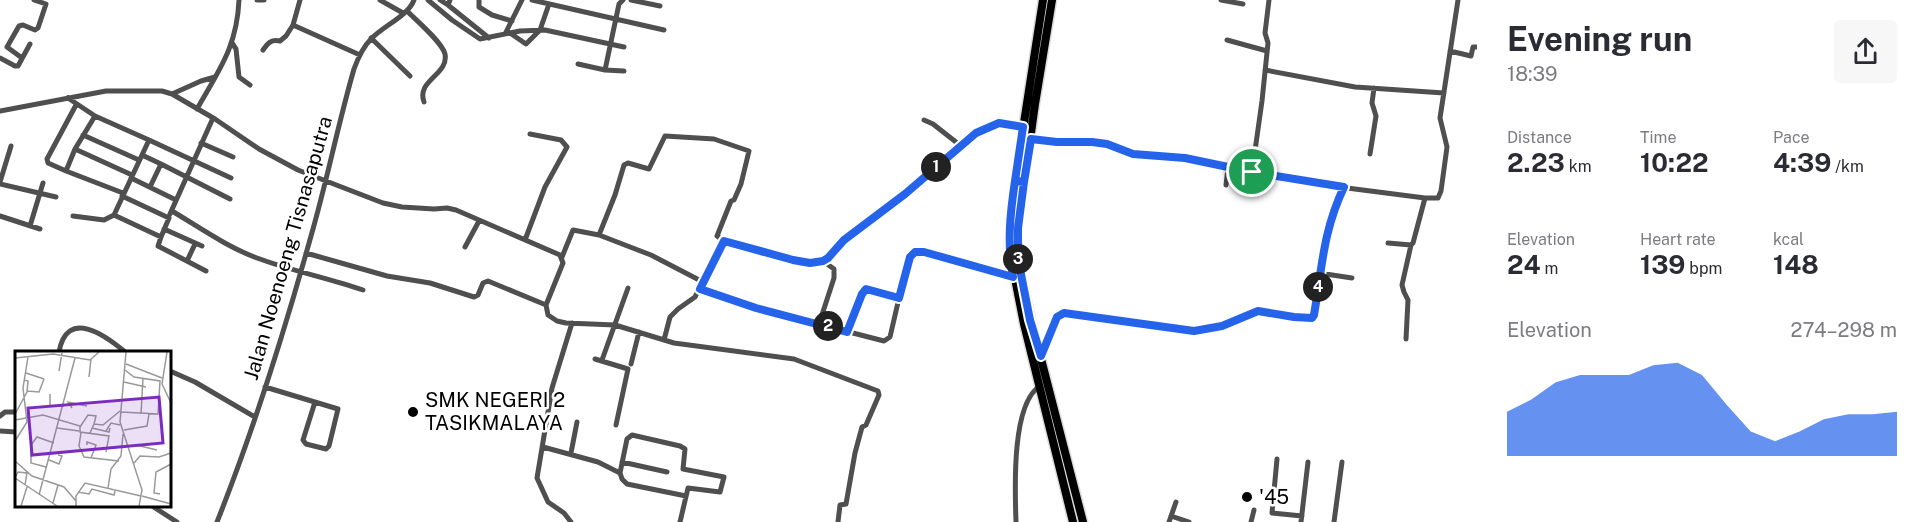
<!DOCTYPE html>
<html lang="en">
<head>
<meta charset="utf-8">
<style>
	body { margin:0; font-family:"Public Sans",sans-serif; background:#f7f7f7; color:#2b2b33; height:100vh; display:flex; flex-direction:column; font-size:22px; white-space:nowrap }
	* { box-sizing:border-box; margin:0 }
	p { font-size:20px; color:#7c7c81 }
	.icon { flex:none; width:33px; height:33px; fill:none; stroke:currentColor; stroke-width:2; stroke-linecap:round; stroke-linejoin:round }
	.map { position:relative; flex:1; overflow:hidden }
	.side { display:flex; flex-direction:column; background:#fff; width:450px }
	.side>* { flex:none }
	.pin { position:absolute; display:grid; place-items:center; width:51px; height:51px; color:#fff; margin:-26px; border:3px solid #fff; border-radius:50%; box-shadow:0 2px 6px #0007 }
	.km { position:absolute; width:30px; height:30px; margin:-15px; border-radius:50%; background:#222; color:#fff; font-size:16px; line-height:30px; text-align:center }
	.round { display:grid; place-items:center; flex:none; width:63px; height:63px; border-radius:6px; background:#f7f7f7 }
	.head { display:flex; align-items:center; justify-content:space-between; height:102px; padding:0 30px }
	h1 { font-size:33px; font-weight:700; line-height:45px }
	.metrics { display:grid; grid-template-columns:repeat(3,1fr); gap:9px; height:102px; padding:6px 30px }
	.metrics div { display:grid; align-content:center }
	.metrics b { font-size:26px; font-weight:700 }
	.metrics small { font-size:16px; font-weight:400 }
	.metrics p { font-size:16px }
	.chart { height:168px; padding:12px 30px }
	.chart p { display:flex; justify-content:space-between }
	.chart svg { width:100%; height:108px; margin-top:6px; fill:#2563eb; opacity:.7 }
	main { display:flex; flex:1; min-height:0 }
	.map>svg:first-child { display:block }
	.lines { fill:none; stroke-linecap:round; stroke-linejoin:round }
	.primary-casing { stroke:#dbdbdb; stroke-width:11 }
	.street { stroke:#4f4f4f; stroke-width:5 }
	.primary { stroke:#000; stroke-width:8 }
	.route-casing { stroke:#fff; stroke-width:12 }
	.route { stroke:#2563eb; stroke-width:8 }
	.poi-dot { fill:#000; stroke:#fff; stroke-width:2 }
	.labels { text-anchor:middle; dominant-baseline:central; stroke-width:5; stroke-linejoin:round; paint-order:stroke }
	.street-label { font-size:20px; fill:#000; stroke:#fff }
	.poi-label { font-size:20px; fill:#000; stroke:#fff; text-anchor:start }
	.inset-road { fill:none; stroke:#999; stroke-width:1.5 }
	.view { fill:#7b2cbf; fill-opacity:0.15; stroke:#7b2cbf; stroke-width:3 }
	.inset-edge { fill:none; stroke:#000; stroke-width:3 }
</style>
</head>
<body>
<main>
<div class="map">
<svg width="1477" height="522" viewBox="0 0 1477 522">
	<rect width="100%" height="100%" fill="#fff"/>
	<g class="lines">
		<defs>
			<path id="primary" d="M 1043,0 L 1015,181 L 1010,220 L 1009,248 L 1024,324 L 1073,522
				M 1052,0 L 1035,104 L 1018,227 L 1018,259 L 1031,320 L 1083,522"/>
		</defs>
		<!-- primary casing -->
		<use href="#primary" class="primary-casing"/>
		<!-- street -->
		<path class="street" d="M 257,0 L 264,0
			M 300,0 L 293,25 L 360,55
			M 380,0 L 403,13
			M 428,0 L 452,20 L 480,39 L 520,31 L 545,30 L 624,47
			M 440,0 L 448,5
			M 450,0 L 448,5 L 489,38
			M 479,0 L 479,7 L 492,15 L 512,21
			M 532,0 L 664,30
			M 631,0 L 660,6
			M 1221,0 L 1243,4
			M 407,11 C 416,20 442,42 445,54 C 449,75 416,80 424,102
			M 510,33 L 526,44 L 540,30 L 549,4
			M 505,34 L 522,0
			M 371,38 L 410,76
			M 1227,40 L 1267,51
			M 232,43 L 236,49 L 239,77 L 250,85
			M 263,50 C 268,43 271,39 280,41 L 286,36 L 293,25
			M 1450,51 L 1471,56 L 1473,47 L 1477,47
			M 0,58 L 15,66 L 18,66 L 30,44
			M 22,58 L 7,47 L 19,26 L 23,25 L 35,30 L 38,28 L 46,4 L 34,0
			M 578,64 L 605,70 L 619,4 L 623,0
			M 605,70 L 624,71
			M 1265,70 L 1355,87 L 1444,93
			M 172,94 L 201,81 L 215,77
			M 68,98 L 95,116 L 149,140 L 114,215 L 104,220 L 73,216
			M 197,109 C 219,70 237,47 239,0
			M 0,111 L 106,91 L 162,91 L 172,94 L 215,119 L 259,149 L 298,170 L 326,181 L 383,203 L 402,207 L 434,209 L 447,208 L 456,210 L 560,255 L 563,263 L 546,305 L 548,315 L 557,321 L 566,323 L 615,325 L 674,343 L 794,359 L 878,391 L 879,395 L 866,425 L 862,427 L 855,453 L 846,504 L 840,505 L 838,522
			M 95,116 L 75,149 L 132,175
			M 924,120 L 933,124 L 961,146
			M 83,135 L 139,160
			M 1031,139 L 1057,142 L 1092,142 L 1107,144 L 1133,155 L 1185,158 L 1228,168 L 1308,183 L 1425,198 L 1438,198 L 1441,191 L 1447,147 L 1440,118 L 1458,0
			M 149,140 L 231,178
			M 201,143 L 233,157
			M 75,149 L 66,171 L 48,163 L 47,159 L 76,105
			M 1370,154 L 1376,116 L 1372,103 L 1374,88
			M 142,155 L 161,164
			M 66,171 L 123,193
			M 1252,172 L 1262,101 L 1268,43 L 1265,33 L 1269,0
			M 131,178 L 176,200
			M 0,182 L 11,146
			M 0,184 L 56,197
			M 1226,185 L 1228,168
			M 150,187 L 161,164 L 230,199
			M 172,211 C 199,227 227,247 257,258 C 292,271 328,278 363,290
			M 170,214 L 213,118
			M 114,215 L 161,237 L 169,218 L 122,196
			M 0,216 L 40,229
			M 30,226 L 43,183
			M 164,229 L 202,246
			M 599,235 L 651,255 L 703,282
			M 161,237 L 158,246 L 206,271
			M 525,240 L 545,187 L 567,147 L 561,140 L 530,134
			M 1388,243 L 1411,245 L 1413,243 L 1425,198
			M 465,247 L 479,221
			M 306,253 L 387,276 L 430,283 L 474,297 L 478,295 L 483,283 L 488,281 L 546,305
			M 562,257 L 573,230 L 599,235 L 615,195 L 624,165 L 628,163 L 649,169 L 665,136 L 714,139 L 749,151 L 741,184 L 734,200 L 731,201 L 717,236 L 724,241
			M 187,261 L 195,244
			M 1319,273 L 1352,278
			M 700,289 L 756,308 L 884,341 L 890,337 L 899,298
			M 819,324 L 834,278 L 834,269 L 823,261
			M 847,332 L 862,294 L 866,289 L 899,298 L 910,257 L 916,252 L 924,252 L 1013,277
			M 1406,339 L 1408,300 L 1404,292 L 1402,285 L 1411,245
			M 664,340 L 670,317 L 678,309 L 695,297 L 724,241 L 793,260 L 810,263 L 823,261 L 828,258 L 844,240 L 905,194 L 976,133 L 999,123 L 1024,127
			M 59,352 C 67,308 105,335 125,352
			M 1041,355 L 1057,317 L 1064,313 L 1194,331 L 1222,326 L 1258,311 L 1294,317 L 1312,318 L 1314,315 C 1322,267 1322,233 1344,187
			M 595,359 L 628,369 L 616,425
			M 602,360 L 628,288
			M 631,364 L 639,332
			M 170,371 L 195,382 L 255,417
			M 265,387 L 338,409 L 329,446 L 326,449 L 306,444 L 303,440 L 315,402
			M 0,416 L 5,412 L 16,412
			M 0,431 L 16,432
			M 543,447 L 598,462 L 620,473 L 622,479 L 627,484 L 686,496
			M 571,453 L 577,422
			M 1277,459 L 1272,513 L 1302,516
			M 622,462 L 667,472
			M 620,473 L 627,439 L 632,435 L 680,446 L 685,449 L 683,469 L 724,477 L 720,492 L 688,488 L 680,522
			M 152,506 L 177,522
			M 1171,516 L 1189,522
			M 217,522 C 254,429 284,333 311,236 C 327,181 338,124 354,69 C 358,58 363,47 371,39 C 383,26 408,16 414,0
			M 571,522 L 564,513 L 548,502 L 537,478 L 552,388 L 572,323
			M 1016,522 C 1015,491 1011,404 1040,386
			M 1169,522 L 1176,502
			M 1251,522 L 1254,510
			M 1301,522 L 1308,462
			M 1334,522 L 1342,462"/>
		<!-- primary -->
		<use href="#primary" class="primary"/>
	</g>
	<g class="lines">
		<defs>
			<path id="route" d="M 1252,172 L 1185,158 L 1133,154 L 1107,144 L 1092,142 L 1057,142 L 1031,139 L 1024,182 L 1015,181 L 1023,127 L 999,123 L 976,133 L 905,194 L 844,240 L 828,258 L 823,261 L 810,263 L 793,260 L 724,241 L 700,289 L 756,308 L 847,332 L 862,294 L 866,289 L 899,298 L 910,257 L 915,252 L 924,252 L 1013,277 C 1007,244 1010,214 1015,181 L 1024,182 L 1018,228 L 1018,259 L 1030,320 L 1041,356 L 1057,317 L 1064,313 L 1194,331 L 1222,326 L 1258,311 L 1294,317 L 1312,318 L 1314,315 C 1322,268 1323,231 1344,187 L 1252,172"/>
		</defs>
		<!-- route casing -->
		<use href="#route" class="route-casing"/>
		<!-- route -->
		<use href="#route" class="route"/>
	</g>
	<!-- markers -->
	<g class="poi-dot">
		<circle cx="413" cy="412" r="6"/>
		<circle cx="1247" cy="497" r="6"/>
	</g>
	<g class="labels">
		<!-- street labels -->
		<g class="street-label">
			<text transform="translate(288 248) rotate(-74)">Jalan Noenoeng Tisnasaputra</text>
		</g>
		<!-- poi labels -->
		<g class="poi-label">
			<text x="425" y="400">SMK NEGERI 2<tspan x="425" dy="23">TASIKMALAYA</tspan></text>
			<text x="1259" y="497">'45</text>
		</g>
	</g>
	<!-- overview -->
	<g transform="translate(15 351)">
		<rect width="156" height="156" fill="#fff"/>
		<path class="inset-road" d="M 111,1 L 105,71 L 127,139 L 124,155M 152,1 L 147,33 L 156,52M 0,7 L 38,3 L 75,9 L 84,1M 111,13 L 147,27M 44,20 L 47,2M 11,22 L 29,28M 74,26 L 76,8M 109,31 L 131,36M 12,40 L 24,41 L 29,28M 35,43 L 35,55 L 49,55M 57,57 L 53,51 L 72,55M 106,61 L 143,63 L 145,30 L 119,26 L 110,19M 0,63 L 12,41 L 13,30 L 9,29M 126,63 L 128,27M 0,69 L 28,64 L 65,75 L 65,81 L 94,85 L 91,101M 65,76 L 73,64 L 81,65 L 79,73M 42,77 L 64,80M 77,77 L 94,81 L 95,77M 109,79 L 132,75 L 134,63M 91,80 L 96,72 L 105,74M 66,81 L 64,95 L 69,106 L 104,110M 75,82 L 79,73 L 88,74 L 105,60M 0,90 L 12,71 L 8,37 L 13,6M 72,94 L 72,91 L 81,94 L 76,107M 121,94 L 142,99M 34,109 L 44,113 L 47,105 L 43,104M 0,110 L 17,125 L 49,136 L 61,150M 119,112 L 125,105 L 144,106 L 156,102M 31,116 L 16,112 L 16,94 L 22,86 L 39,92M 0,127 L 3,121 L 12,122 L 10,134M 0,127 L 42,155M 93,137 L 96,118 L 106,105 L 108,83M 63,141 L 74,143 L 77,138 L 99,144 L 100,140M 145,143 L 139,142 L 141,121 L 156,113M 24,144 L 60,7M 127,145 L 156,153M 38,152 L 43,134M 6,155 L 12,136M 61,155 L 61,145 L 70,132 L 126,145"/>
		<path class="view" d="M 144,46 L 148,92 L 17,104 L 13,57 Z"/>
		<rect width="156" height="156" class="inset-edge"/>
	</g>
</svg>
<div class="pin" style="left:1252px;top:172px;background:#1e9e55"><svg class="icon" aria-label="arrive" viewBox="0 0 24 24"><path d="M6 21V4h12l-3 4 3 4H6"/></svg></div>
<b class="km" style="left:936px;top:167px">1</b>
<b class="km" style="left:828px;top:326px">2</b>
<b class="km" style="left:1018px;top:259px">3</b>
<b class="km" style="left:1318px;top:287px">4</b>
</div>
<section class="side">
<div class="head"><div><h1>Evening run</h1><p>18:39</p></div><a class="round"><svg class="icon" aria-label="share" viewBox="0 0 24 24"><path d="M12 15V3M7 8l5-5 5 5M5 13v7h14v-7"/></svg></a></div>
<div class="metrics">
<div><p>Distance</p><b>2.23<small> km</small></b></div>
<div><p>Time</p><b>10:22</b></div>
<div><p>Pace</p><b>4:39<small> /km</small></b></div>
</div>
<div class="metrics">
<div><p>Elevation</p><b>24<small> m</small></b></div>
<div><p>Heart rate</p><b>139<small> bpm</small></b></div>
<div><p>kcal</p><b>148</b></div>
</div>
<div class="chart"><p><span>Elevation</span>274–298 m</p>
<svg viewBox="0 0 160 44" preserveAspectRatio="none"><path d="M0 44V26L10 21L20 14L30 11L40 11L50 11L60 7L70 6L80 11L90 23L100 34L110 38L120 34L130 29L140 27L150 27L160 26V44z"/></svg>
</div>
</section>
</main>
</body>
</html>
